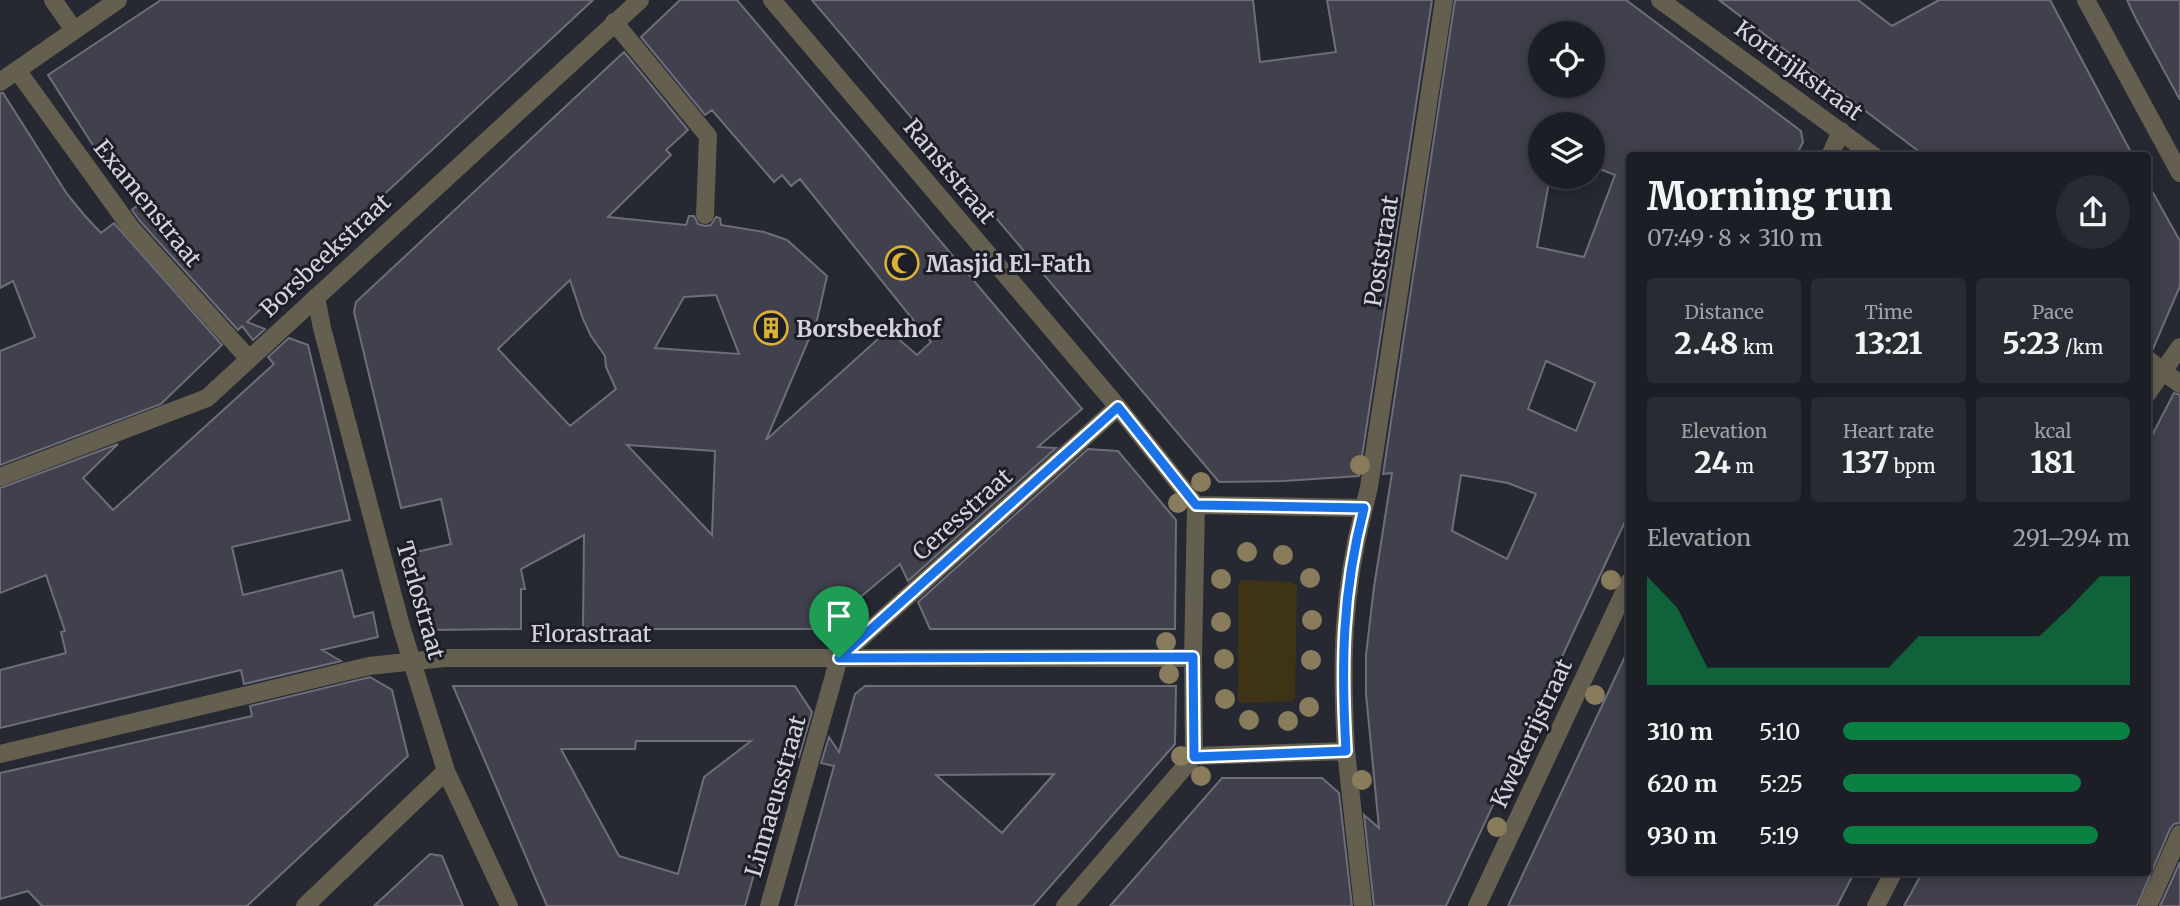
<!DOCTYPE html>
<html lang="en">
<head>
<meta charset="utf-8">
<style>
	body { margin:0; font-family:Merriweather,serif; background:#292b32; color:#f1f3f6; height:100vh; display:flex; flex-direction:column; font-size:26px; white-space:nowrap }
	* { box-sizing:border-box; margin:0 }
	p { font-size:23px; color:#a0a2a7 }
	.icon { flex:none; width:38px; height:38px; fill:none; stroke:currentColor; stroke-width:2; stroke-linecap:round; stroke-linejoin:round }
	.map { position:relative; flex:1; overflow:hidden }
	.details { position:absolute; left:1626px; top:152px; width:525px; height:724px; display:flex; flex-direction:column; background:#1c1e26; border-radius:7px; box-shadow:0 4px 18px #0003,0 0 0 2px #3a3c43 }
	.details>* { flex:none }
	.controls { position:absolute; left:1528px; top:21px; display:grid; gap:14px }
	.controls a { display:grid; place-items:center; width:77px; height:77px; border-radius:50%; background:#1c1e26; box-shadow:0 4px 18px #0003,0 0 0 2px #3a3c43; font-size:35px }
	.pin { position:absolute; display:grid; place-items:center; width:60px; height:60px; color:#fff; margin:-72px -30px; border-radius:50% 50% 50% 0; rotate:-45deg; box-shadow:0 0 7px #0007 }
	.pin .icon { rotate:45deg }
	.round { display:grid; place-items:center; flex:none; width:74px; height:74px; border-radius:37px; background:#292b32 }
	.summary { display:flex; align-items:center; justify-content:space-between; height:119px; padding:0 21px }
	h1 { font-size:38px; font-weight:800; line-height:52px }
	.stats { display:grid; grid-template-columns:repeat(3,1fr); gap:10px; height:119px; padding:7px 21px }
	.stats div { display:grid; align-content:center; border-radius:7px; background:#292b32; text-align:center }
	.stats b { font-size:30px; font-weight:800 }
	.stats small { font-size:19px; font-weight:400 }
	.stats p { font-size:19px }
	.chart { height:196px; padding:14px 21px }
	.chart p { display:flex; justify-content:space-between }
	.chart svg { width:100%; height:126px; margin-top:7px; fill:#0b8043; opacity:.7 }
	ul { padding:0 21px; list-style:none; font-size:23px }
	li { display:grid; grid-template-columns:112px 84px 1fr; align-items:center; height:52px }
	li i { height:18px; border-radius:9px; background:#0b8043 }
	.map>svg:first-child { display:block }
	.green { fill:#3e3314 }
	.building { fill:#40414d; stroke:#6d6e7a; stroke-width:2; fill-rule:evenodd }
	.lines { fill:none; stroke-linecap:round; stroke-linejoin:round }
	.minor { stroke:#655f4f; stroke-width:18 }
	.tree { fill:#897c5d }
	.route-casing { stroke:#fff; stroke-width:14 }
	.route { stroke:#1a73e8; stroke-width:9 }
	.labels { text-anchor:middle; dominant-baseline:central; stroke-width:6; stroke-linejoin:round; paint-order:stroke }
	.street-label { font-size:23px; fill:#d3d4db; stroke:#1d1e28 }
	.poi-label { font-size:23px; font-weight:bold; fill:#d3d4db; stroke:#1d1e28; text-anchor:start }
</style>
</head>
<body>
<div class="map">
<svg width="2180" height="906" viewBox="0 0 2180 906">
	<rect width="100%" height="100%" fill="#262832"/>
	<!-- green -->
	<path class="green" d="M 1242,580 L 1292,582 L 1297,586 L 1295,698 L 1293,701 L 1242,703 L 1238,701 L 1238,584 Z"/>
	<!-- building -->
	<path class="building" d="M 161,0 L 593,0 L 247,322 L 265,329 L 253,340 L 242,326 L 238,330 L 140,221 L 132,210 L 139,204 L 105,164 L 48,75 Z
		M 680,0 L 737,0 L 1082,409 L 1038,447 L 1056,448 L 908,581 L 900,564 L 822,629 L 583,629 L 584,535 L 521,569 L 525,589 L 521,589 L 521,629 L 431,630 L 412,553 L 451,544 L 441,499 L 401,508 L 354,312 L 356,302 L 624,52 L 688,130 L 666,150 L 671,155 L 608,217 L 686,225 L 689,216 L 694,216 L 698,224 L 705,226 L 711,225 L 716,217 L 720,218 L 721,225 L 764,232 L 787,240 L 827,276 L 817,320 L 766,440 L 888,330 L 917,355 L 931,342 L 800,179 L 791,186 L 782,175 L 774,182 L 712,110 L 705,115 L 641,37 ZM 570,280 L 583,319 L 591,336 L 605,356 L 606,367 L 616,389 L 570,426 L 498,349 ZM 716,295 L 739,354 L 655,348 L 684,297 ZM 627,445 L 715,451 L 712,535 Z
		M 812,0 L 1253,0 L 1260,62 L 1336,52 L 1327,0 L 1432,0 L 1359,476 L 1283,481 L 1219,482 Z
		M 1455,0 L 1626,0 L 1801,131 L 1803,142 L 1796,156 L 1629,156 L 1629,513 L 1446,906 L 1374,906 L 1364,815 L 1379,828 L 1366,694 L 1366,655 L 1374,587 L 1392,473 L 1383,474 ZM 1540,33 L 1592,33 L 1592,86 L 1540,86 ZM 1540,124 L 1592,124 L 1592,166 L 1615,175 L 1584,257 L 1537,247 L 1550,177 L 1540,177 ZM 1546,361 L 1595,383 L 1576,431 L 1528,409 ZM 1461,475 L 1508,483 L 1536,494 L 1507,559 L 1452,531 Z
		M 1719,0 L 1858,0 L 1892,26 L 1939,0 L 2050,0 L 2133,156 L 1925,156 Z
		M 2127,0 L 2180,0 L 2180,100 L 2136,19 Z
		M 0,93 L 3,93 L 67,194 L 85,216 L 101,233 L 114,223 L 222,345 L 161,404 L 0,465 L 0,351 L 35,337 L 13,281 L 0,288 Z
		M 2147,182 L 2180,241 L 2180,286 L 2153,349 L 2147,348 Z
		M 289,338 L 308,345 L 350,520 L 232,547 L 243,595 L 342,570 L 354,617 L 373,612 L 378,637 L 322,650 L 341,661 L 244,684 L 241,670 L 0,728 L 0,670 L 66,653 L 61,632 L 65,631 L 46,575 L 0,593 L 0,488 L 118,444 L 83,478 L 113,510 L 274,364 L 268,357 Z
		M 2174,393 L 2180,395 L 2180,823 L 2174,824 L 2170,829 L 2137,906 L 1904,906 L 1922,873 L 2147,873 L 2147,445 Z
		M 1088,449 L 1118,451 L 1176,520 L 1175,629 L 930,629 L 918,602 Z
		M 1629,648 L 1629,873 L 1854,873 L 1837,906 L 1508,906 Z
		M 370,677 L 392,690 L 408,756 L 247,906 L 42,906 L 28,891 L 0,899 L 0,773 L 252,716 L 250,706 Z
		M 453,686 L 795,686 L 812,712 L 799,757 L 788,753 L 745,906 L 547,906 ZM 636,741 L 751,741 L 704,777 L 678,874 L 619,856 L 561,749 L 635,749 Z
		M 865,686 L 1176,686 L 1175,744 L 1033,906 L 795,906 L 834,766 L 821,763 L 829,737 L 839,752 L 855,694 ZM 1054,774 L 1002,833 L 936,775 Z
		M 1222,778 L 1322,778 L 1339,793 L 1352,906 L 1110,906 Z
		M 430,854 L 442,856 L 463,906 L 374,906 Z
		M 2180,862 L 2180,906 L 2160,906 Z"/>
	<g class="lines">
		<!-- minor -->
		<path class="minor" d="M 53,0 L 74,30
			M 772,0 L 1118,407 L 1196,505
			M 1660,0 L 1874,156
			M 2086,0 L 2180,173
			M 614,22 L 708,136 L 705,215
			M 17,70 L 131,228 L 249,359
			M 0,82 L 118,0
			M 1830,156 L 1841,131
			M 316,297 L 322,328 L 401,626 L 446,771 L 509,906
			M 2147,359 L 2180,384
			M 2147,394 L 2180,347
			M 0,477 L 207,398 L 640,0
			M 1364,508 L 1369,487 L 1444,0
			M 1346,751 L 1363,906
			M 0,754 L 369,666 L 444,658 L 1193,658
			M 1194,756 L 1346,751 C 1341,664 1342,593 1364,508 L 1196,505
			M 1194,756 L 1193,658 L 1196,505
			M 305,906 L 446,771
			M 769,906 L 839,658 L 1118,407
			M 1065,906 L 1194,756
			M 1477,906 L 1629,582
			M 1876,906 L 1893,873
			M 2148,906 L 2180,834"/>
	</g>
	<!-- trees -->
	<g class="tree">
		<circle cx="1360" cy="465" r="10"/>
		<circle cx="1201" cy="482" r="10"/>
		<circle cx="1178" cy="503" r="10"/>
		<circle cx="1247" cy="552" r="10"/>
		<circle cx="1283" cy="555" r="10"/>
		<circle cx="1310" cy="578" r="10"/>
		<circle cx="1221" cy="579" r="10"/>
		<circle cx="1611" cy="580" r="10"/>
		<circle cx="1312" cy="620" r="10"/>
		<circle cx="1221" cy="622" r="10"/>
		<circle cx="1166" cy="642" r="10"/>
		<circle cx="1224" cy="659" r="10"/>
		<circle cx="1311" cy="660" r="10"/>
		<circle cx="1169" cy="674" r="10"/>
		<circle cx="1595" cy="695" r="10"/>
		<circle cx="1225" cy="699" r="10"/>
		<circle cx="1309" cy="707" r="10"/>
		<circle cx="1249" cy="720" r="10"/>
		<circle cx="1288" cy="721" r="10"/>
		<circle cx="1181" cy="756" r="10"/>
		<circle cx="1201" cy="776" r="10"/>
		<circle cx="1362" cy="780" r="10"/>
		<circle cx="1497" cy="827" r="10"/>
	</g>
	<g class="lines">
		<defs>
			<path id="route" d="M 1118,407 L 1196,505 L 1364,508 C 1342,593 1341,665 1346,751 L 1194,757 L 1193,657 L 839,658 Z"/>
		</defs>
		<!-- route casing -->
		<use href="#route" class="route-casing"/>
		<!-- route -->
		<use href="#route" class="route"/>
	</g>
	<!-- icons -->
	<defs>
		<symbol id="mosque-ring" viewBox="-11 -11 22 22"><circle r="9.5" fill="#1d1e28" stroke="#dcb233" stroke-width="1.5"/><path d="M3.5-4.9A6 6 0 1 0 3.5 4.9A5 5 0 1 1 3.5-4.9Z" fill="#dcb233"/></symbol>
		<symbol id="building-ring" viewBox="-11 -11 22 22"><circle r="9.5" fill="#1d1e28" stroke="#dcb233" stroke-width="1.5"/><path d="M-4-6H4V6H1V3H-1V6H-4ZM-2.5-4.3h1.7v1.8h-1.7ZM.8-4.3h1.7v1.8H.8ZM-2.5-1h1.7V.8h-1.7ZM.8-1h1.7V.8H.8Z" fill="#dcb233"/></symbol>
	</defs>
	<g fill-rule="evenodd">
		<use href="#mosque-ring" x="883" y="244" width="38" height="38"/>
		<use href="#building-ring" x="752" y="309" width="38" height="38"/>
	</g>
	<g class="labels">
		<!-- street labels -->
		<g class="street-label">
			<text transform="translate(1799 70) rotate(36)">Kortrijkstraat</text>
			<text transform="translate(950 171) rotate(50)">Ranststraat</text>
			<text transform="translate(148 203) rotate(51)">Examenstraat</text>
			<text transform="translate(1381 251) rotate(-81)">Poststraat</text>
			<text transform="translate(325 255) rotate(-43)">Borsbeekstraat</text>
			<text transform="translate(962 514) rotate(-42)">Ceresstraat</text>
			<text transform="translate(421 600) rotate(74)">Terlostraat</text>
			<text x="591" y="633">Florastraat</text>
			<text transform="translate(1531 733) rotate(-65)">Kwekerijstraat</text>
			<text transform="translate(775 796) rotate(-74)">Linnaeusstraat</text>
		</g>
		<!-- poi labels -->
		<g class="poi-label">
			<text x="926" y="263">Masjid El-Fath</text>
			<text x="796" y="328">Borsbeekhof</text>
		</g>
	</g>
</svg>
<div class="controls">
<a><svg class="icon" aria-label="locate" viewBox="0 0 24 24"><circle cx="12" cy="12" r="6"/><path d="M12 2v4M12 18v4M2 12h4M18 12h4"/></svg></a>
<a><svg class="icon" aria-label="layers" viewBox="0 0 24 24"><path d="M12 4l9 5-9 5-9-5zM3 14l9 5 9-5"/></svg></a>
</div>
<div class="pin" style="left:839px;top:658px;background:#1e9e55"><svg class="icon" aria-label="arrive" viewBox="0 0 24 24"><path d="M6 21V4h12l-3 4 3 4H6"/></svg></div>
<section class="details">
<div class="summary"><div><h1>Morning run</h1><p>07:49 · 8 × 310 m</p></div><a class="round"><svg class="icon" aria-label="share" viewBox="0 0 24 24"><path d="M12 15V3M7 8l5-5 5 5M5 13v7h14v-7"/></svg></a></div>
<div class="stats">
<div><p>Distance</p><b>2.48<small> km</small></b></div>
<div><p>Time</p><b>13:21</b></div>
<div><p>Pace</p><b>5:23<small> /km</small></b></div>
</div>
<div class="stats">
<div><p>Elevation</p><b>24<small> m</small></b></div>
<div><p>Heart rate</p><b>137<small> bpm</small></b></div>
<div><p>kcal</p><b>181</b></div>
</div>
<div class="chart"><p><span>Elevation</span>291–294 m</p>
<svg viewBox="0 0 160 44" preserveAspectRatio="none"><path d="M0 44V6L10 17L20 38L30 38L40 38L50 38L60 38L70 38L80 38L90 27L100 27L110 27L120 27L130 27L140 17L150 6L160 6V44z"/></svg>
</div>
<ul>
<li><b>310 m</b>5:10<i style="width:100%"></i></li>
<li><b>620 m</b>5:25<i style="width:83%"></i></li>
<li><b>930 m</b>5:19<i style="width:89%"></i></li>
</ul>
</section>
</div>
</body>
</html>
